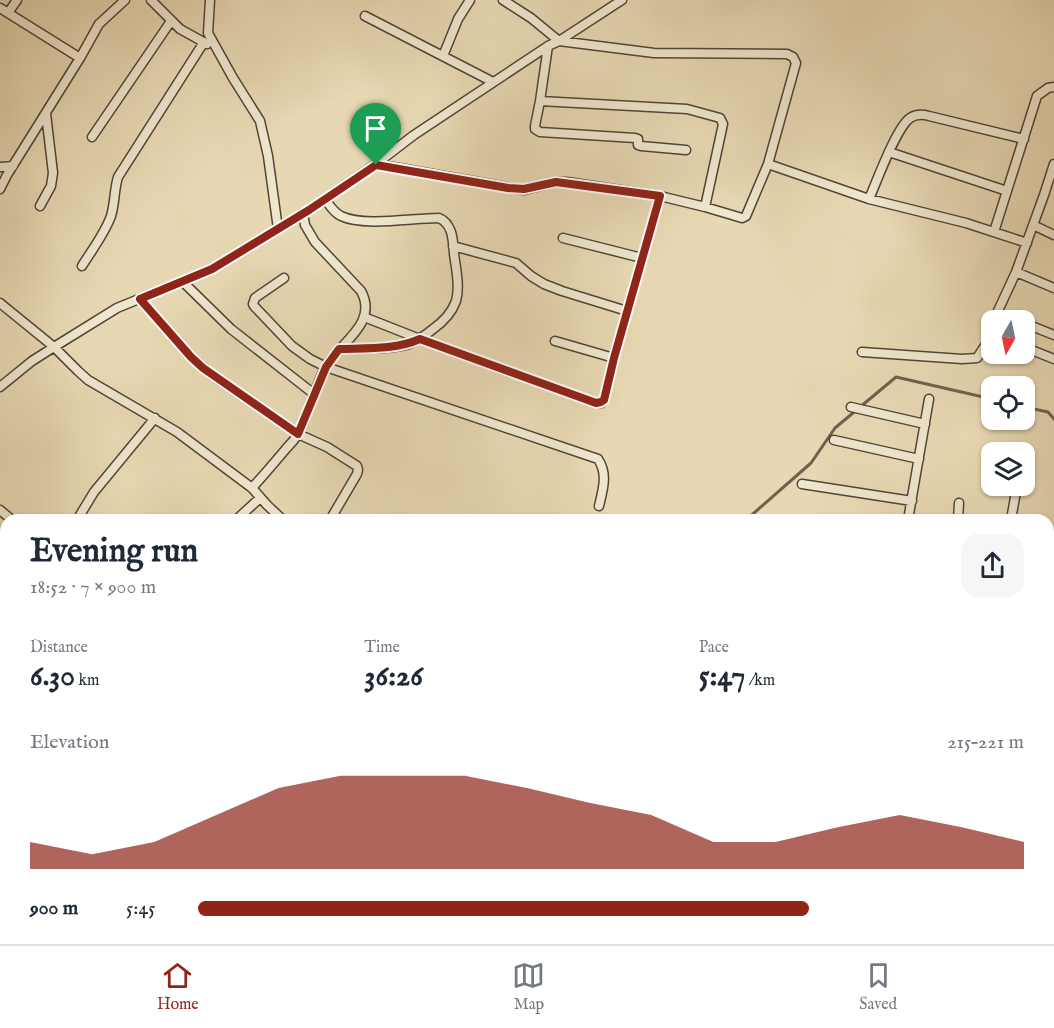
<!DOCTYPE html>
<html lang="en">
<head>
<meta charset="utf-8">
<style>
	body { margin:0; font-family:"IM FELL English",serif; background:#f6f6f7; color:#1f2937; height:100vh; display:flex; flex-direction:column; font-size:22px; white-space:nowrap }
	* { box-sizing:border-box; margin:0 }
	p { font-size:20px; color:#747a83 }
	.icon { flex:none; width:33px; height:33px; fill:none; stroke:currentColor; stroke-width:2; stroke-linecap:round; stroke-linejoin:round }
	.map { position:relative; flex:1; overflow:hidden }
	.drawer { position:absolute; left:0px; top:514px; width:1054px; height:430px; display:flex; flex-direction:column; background:#fff; border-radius:18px 18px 0 0; box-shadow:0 2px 4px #0004 }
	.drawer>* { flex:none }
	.needle { width:39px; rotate:189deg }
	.buttons { position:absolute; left:981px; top:310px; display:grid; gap:12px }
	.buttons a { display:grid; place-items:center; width:54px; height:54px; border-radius:12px; background:#fff; box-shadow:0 2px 4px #0004; font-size:30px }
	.pin { position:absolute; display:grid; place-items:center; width:51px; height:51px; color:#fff; margin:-62px -26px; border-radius:50% 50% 50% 0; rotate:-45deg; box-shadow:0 0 6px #0007 }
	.pin .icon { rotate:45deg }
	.round { display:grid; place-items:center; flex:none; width:63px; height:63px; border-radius:18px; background:#f6f6f7 }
	.summary { display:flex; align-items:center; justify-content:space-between; height:102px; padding:0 30px }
	h1 { font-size:33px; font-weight:700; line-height:45px }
	.figures { display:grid; grid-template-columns:repeat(3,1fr); gap:9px; height:102px; padding:6px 30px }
	.figures div { display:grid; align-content:center }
	.figures b { font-size:30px; font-weight:700 }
	.figures small { font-size:16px; font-weight:400 }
	.figures p { font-size:16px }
	.chart { height:168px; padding:12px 30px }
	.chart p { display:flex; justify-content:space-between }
	.chart svg { width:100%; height:108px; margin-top:6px; fill:#8f2418; opacity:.7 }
	ul { padding:0 30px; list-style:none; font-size:20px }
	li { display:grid; grid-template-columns:96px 72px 1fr; align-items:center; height:45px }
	li i { height:15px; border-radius:8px; background:#8f2418 }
	.tabs { display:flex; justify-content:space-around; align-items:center; height:84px; border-top:2px solid #e0e1e3; background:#fff; font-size:16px; color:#747a83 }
	.tabs a { display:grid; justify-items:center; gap:3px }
	.tabs .active { color:#8f2418 }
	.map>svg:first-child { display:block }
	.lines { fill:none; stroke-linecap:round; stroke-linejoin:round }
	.stream { stroke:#6e614f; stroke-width:3 }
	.minor-casing { stroke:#514536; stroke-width:11 }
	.minor { stroke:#efe6ce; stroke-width:8 }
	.route-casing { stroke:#fff; stroke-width:12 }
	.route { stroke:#8f2418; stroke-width:8 }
</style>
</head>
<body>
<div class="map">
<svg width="1054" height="944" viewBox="0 0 1054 944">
	<rect width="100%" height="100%" fill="#e7d8b3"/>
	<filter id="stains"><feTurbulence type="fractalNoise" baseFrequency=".00333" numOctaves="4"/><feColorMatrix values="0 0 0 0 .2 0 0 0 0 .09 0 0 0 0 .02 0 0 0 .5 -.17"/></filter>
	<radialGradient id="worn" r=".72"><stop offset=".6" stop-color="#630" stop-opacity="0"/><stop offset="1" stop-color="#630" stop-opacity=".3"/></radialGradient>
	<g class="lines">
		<!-- stream -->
		<path class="stream" d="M 1024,407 L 1048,412 L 1054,419
			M 746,520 L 811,463 L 835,428 L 896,377 L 992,399
			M 0,918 L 6,915"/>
		<defs>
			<path id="minor" d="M 151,0 L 180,29 L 207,44
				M 210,0 L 208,33 L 233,78 L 260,121 L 268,156 L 278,229
				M 503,0 L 531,18 L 559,41 L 654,53 L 787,54 L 793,57 L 796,63 L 768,164 L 869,199 L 966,223 L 1027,243
				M 0,8 L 80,58
				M 8,13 L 17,0
				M 365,16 L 493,82
				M 548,46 L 540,101 L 687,109 L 720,118 L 723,124 L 705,207
				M 443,56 L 458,19 L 470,0
				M 540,101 L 535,126 L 535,129 L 540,132 L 635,138 L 638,139 L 638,145 L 641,146 L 686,150
				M 92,137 L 171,21
				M 889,152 L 1007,191
				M 376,164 L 518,189 L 524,190 L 556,182 L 567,182 L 660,196 L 705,207 L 742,218 L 746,216 L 768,164
				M 0,167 L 13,166
				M 0,189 L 7,175 L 80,58 L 99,24 L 125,0
				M 325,199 C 329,205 334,213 341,216 C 364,227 412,218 439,218 C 453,224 453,241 454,254 C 456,268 460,287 456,301 C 452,312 443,322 433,329 C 426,335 418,340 409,344 C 391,350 360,348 339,349
				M 869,199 C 877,181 896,128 910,118 C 916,114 922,114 929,116 L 1024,139
				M 40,206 L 51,186 L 53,173 L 46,114
				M 1033,225 L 1054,235
				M 994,232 L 1037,96 L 1048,88 L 1054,87
				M 563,238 L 642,258
				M 453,246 L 516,263 L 531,276 L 544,284 L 562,291 L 627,311
				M 82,266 C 92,250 105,233 111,216 C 115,203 114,190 118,177 L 204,42
				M 1016,272 L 1044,195 L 1054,164
				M 284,278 L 255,298 L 253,304 L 254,306 L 292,346 L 310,359 L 326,367 L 598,459 C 608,474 603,489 599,506
				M 182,281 L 231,329 L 314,394
				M 140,299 L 191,357 L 212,375 L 298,434 L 327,447 L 357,466 L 358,470 L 357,474 L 330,520
				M 0,303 L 54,347 L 78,371 L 88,380 L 177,432 L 252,488 L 267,505 L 283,520
				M 997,313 L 1016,272 L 1054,288
				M 364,317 L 420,339 L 595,403 L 601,403 L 604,400 L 614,358 L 660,196
				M 995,321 L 997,313 L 1018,321
				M 1024,323 L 1054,335
				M 555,341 L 614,358
				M 1024,347 L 1054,359
				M 862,352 L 962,359 L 977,358 L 992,335
				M 0,387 L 32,361 L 54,347 L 117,308 L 212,269 L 309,210 L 376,164 L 414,135 L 548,46 L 559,41 L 622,0
				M 851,407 L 925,424
				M 834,440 L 919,459
				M 802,484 L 912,501
				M 252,488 C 263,476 274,463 285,450 C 290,444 296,439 299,432 C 309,411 315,388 325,368 C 339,343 379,324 361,291 L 315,242 L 305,225 L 303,213
				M 0,510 L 12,520
				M 77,520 L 94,492 L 155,418
				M 236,520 L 260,498
				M 908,520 L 929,399
				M 958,520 L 959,503
				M 1011,520 L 1017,486
				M 1048,598 L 1054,573
				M 1048,610 L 1054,611
				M 1048,662 L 1054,665
				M 1048,805 L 1054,807
				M 1048,934 L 1054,936
				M 310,939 L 315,944
				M 842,939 L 855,944
				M 173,944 L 177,939
				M 792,944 L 794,939
				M 973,944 L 976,939
				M 1028,944 L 1031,939"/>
		</defs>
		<!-- minor casing -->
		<use href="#minor" class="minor-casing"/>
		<!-- minor -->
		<use href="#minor" class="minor"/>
	</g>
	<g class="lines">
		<defs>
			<path id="route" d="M 376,165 L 508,188 L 524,189 L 556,182 L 660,196 L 614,358 L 604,400 L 601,402 L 596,403 L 420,339 C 395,350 366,348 339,349 L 326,367 L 298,434 L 203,368 L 191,357 L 140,299 L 212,269 L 309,210 Z"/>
		</defs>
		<!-- route casing -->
		<use href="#route" class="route-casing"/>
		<!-- route -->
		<use href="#route" class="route"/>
	</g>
	<rect width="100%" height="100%" filter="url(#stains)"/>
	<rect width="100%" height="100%" fill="url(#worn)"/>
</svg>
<div class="buttons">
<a><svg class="needle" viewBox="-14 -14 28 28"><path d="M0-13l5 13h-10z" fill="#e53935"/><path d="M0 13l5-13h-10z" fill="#747a83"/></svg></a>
<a><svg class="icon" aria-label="locate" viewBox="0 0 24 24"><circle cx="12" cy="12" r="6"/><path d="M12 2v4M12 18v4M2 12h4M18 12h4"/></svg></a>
<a><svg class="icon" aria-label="layers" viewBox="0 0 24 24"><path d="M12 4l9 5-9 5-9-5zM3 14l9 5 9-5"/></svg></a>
</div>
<div class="pin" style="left:376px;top:165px;background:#1e9e55"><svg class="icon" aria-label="arrive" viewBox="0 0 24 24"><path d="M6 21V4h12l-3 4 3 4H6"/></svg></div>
<section class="drawer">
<div class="summary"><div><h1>Evening run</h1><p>18:52 · 7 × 900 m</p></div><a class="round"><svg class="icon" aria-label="share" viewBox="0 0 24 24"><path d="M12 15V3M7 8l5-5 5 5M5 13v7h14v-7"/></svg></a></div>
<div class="figures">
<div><p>Distance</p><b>6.30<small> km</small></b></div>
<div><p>Time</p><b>36:26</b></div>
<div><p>Pace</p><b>5:47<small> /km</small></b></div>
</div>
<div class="chart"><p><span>Elevation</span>215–221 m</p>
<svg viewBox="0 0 160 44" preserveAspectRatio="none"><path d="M0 44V33L10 38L20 33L30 22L40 11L50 6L60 6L70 6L80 11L90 17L100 22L110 33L120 33L130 27L140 22L150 27L160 33V44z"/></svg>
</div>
<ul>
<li><b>900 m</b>5:45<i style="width:74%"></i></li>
</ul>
</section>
</div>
<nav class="tabs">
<a class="active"><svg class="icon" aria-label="home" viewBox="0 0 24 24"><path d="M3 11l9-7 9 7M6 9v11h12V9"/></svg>Home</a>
<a><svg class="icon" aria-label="map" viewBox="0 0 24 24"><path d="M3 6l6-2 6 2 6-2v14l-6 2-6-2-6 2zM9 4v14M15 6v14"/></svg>Map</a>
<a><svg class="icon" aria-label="saved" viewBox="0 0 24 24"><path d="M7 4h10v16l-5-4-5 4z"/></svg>Saved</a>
</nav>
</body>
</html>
